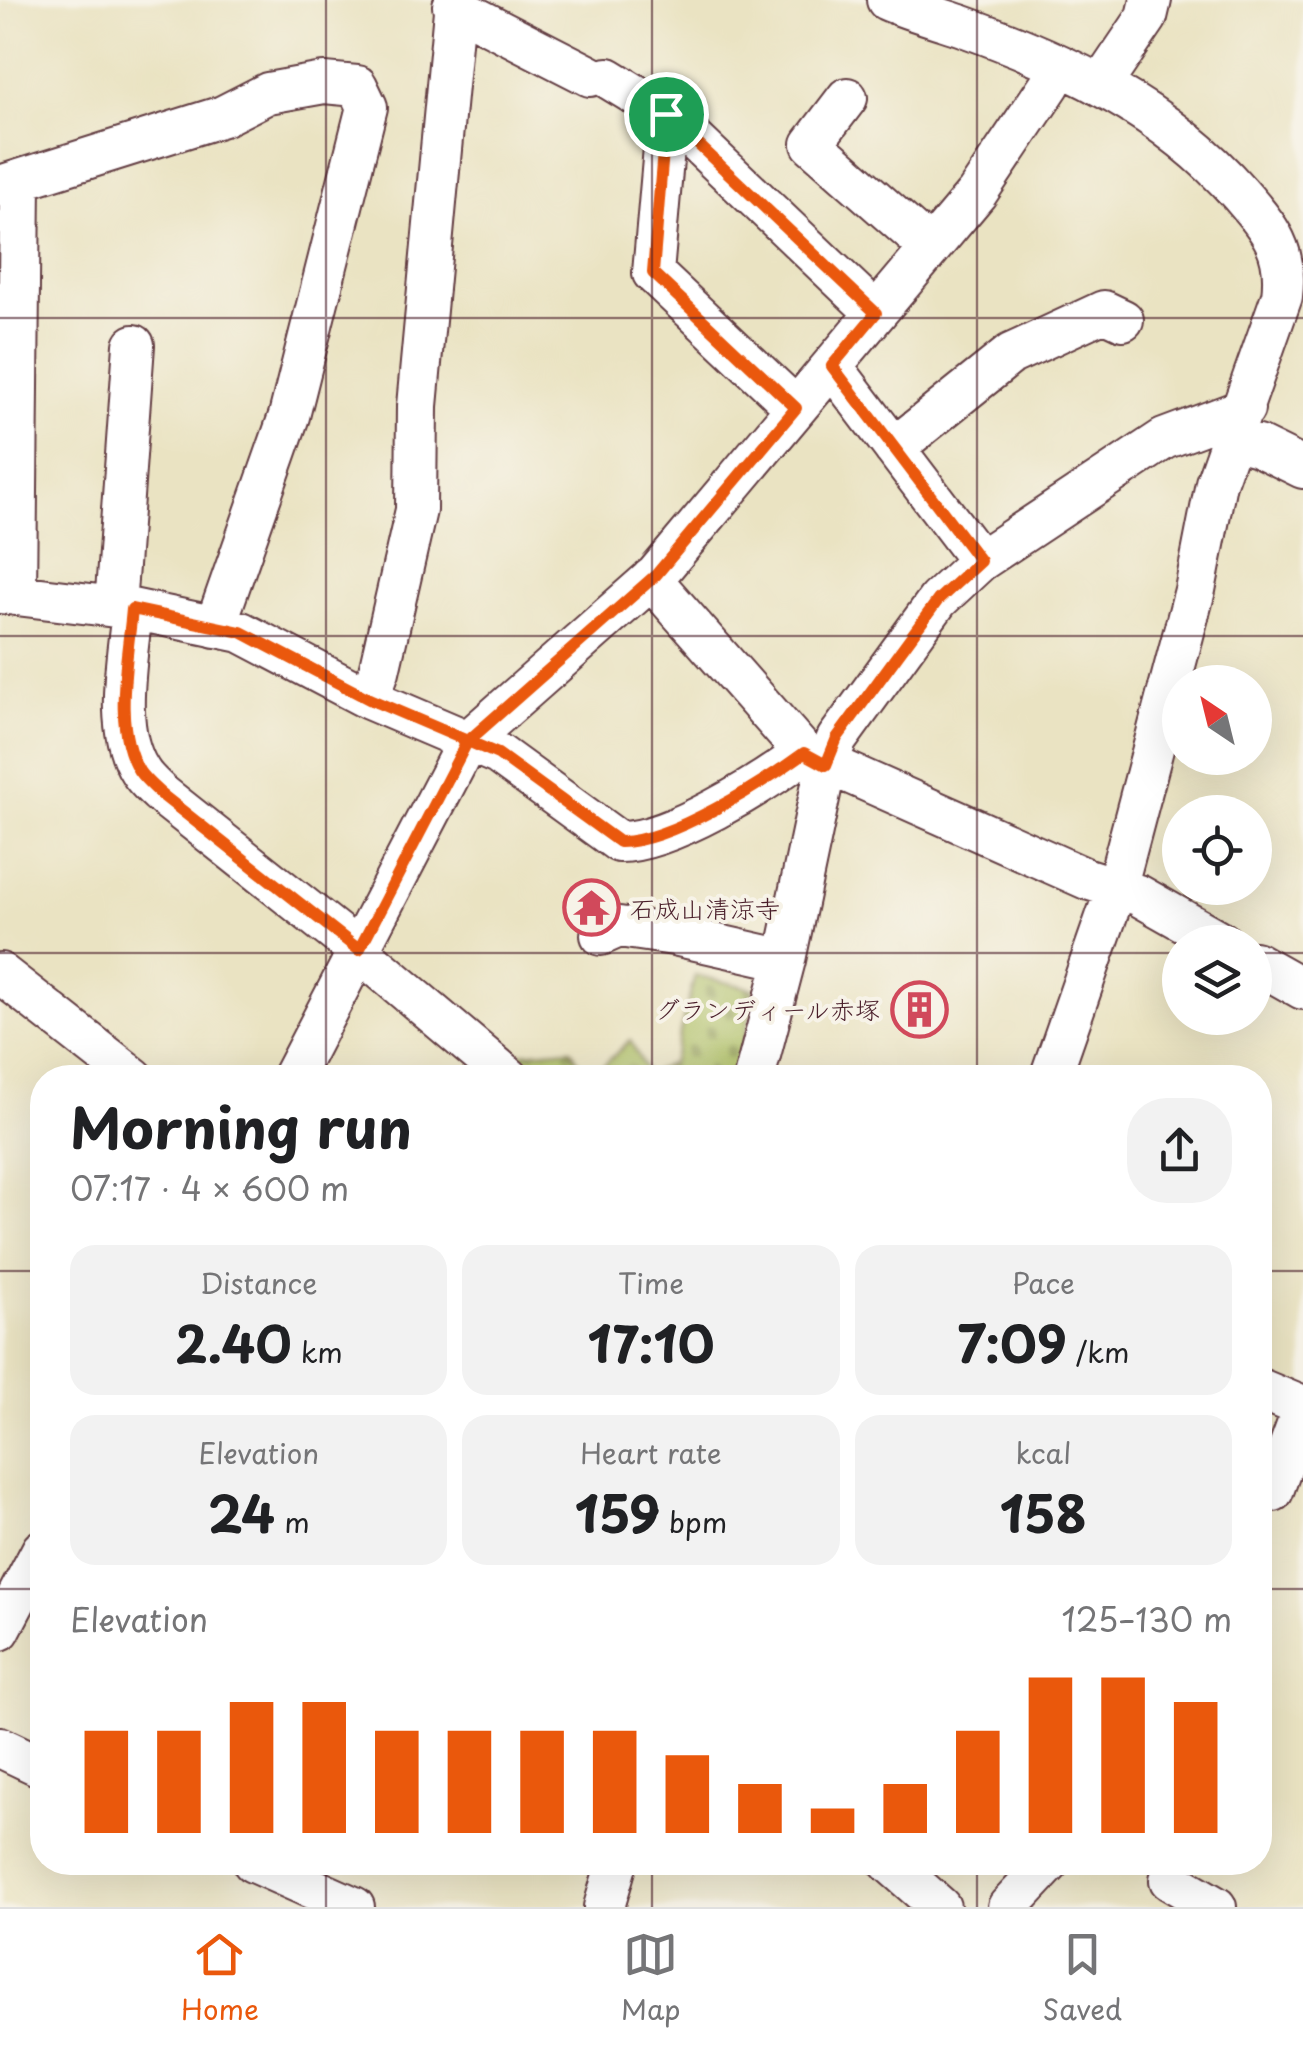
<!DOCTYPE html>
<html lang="en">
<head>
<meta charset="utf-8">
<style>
	body { margin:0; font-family:"Playpen Sans","Klee One",sans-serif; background:#f2f2f2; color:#202124; height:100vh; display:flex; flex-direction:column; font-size:38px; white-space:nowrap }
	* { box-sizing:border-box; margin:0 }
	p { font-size:32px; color:#757577 }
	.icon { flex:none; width:55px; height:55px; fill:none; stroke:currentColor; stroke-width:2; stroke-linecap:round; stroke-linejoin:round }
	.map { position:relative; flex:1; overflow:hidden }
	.panel { position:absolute; left:30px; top:1065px; width:1242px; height:810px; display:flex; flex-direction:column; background:#fff; border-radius:40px; box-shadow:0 10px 40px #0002 }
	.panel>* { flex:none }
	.needle { width:65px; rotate:325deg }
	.controls { position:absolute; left:1162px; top:665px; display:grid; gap:20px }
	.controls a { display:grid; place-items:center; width:110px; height:110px; border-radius:50%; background:#fff; box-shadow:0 10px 40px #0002; font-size:50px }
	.pin { position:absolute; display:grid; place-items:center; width:85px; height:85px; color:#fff; margin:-42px; border:5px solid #fff; border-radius:50%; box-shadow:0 2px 10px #0007 }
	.round { display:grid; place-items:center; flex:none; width:105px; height:105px; border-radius:40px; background:#f2f2f2 }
	.head { display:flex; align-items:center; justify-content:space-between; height:170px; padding:0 40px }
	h1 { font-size:55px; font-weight:700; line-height:75px }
	.figures { display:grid; grid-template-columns:repeat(3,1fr); gap:15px; height:170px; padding:10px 40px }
	.figures div { display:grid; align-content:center; border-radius:25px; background:#f2f2f2; text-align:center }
	.figures b { font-size:50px; font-weight:700 }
	.figures small { font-size:28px; font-weight:400 }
	.figures p { font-size:28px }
	.chart { height:280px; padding:20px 40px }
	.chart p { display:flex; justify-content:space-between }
	.chart svg { width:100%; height:180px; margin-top:10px; stroke:#ea580c; stroke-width:6 }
	.dock { display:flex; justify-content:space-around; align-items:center; height:140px; border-top:2px solid #e0e0e0; background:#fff; font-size:28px; color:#757577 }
	.dock a { display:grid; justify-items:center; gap:5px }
	.dock .on { color:#ea580c }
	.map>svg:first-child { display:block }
	.cemetery { fill:url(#cemetery-stones); stroke:#7a6e46; stroke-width:2.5 }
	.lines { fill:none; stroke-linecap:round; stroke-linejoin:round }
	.minor-casing { stroke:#623c42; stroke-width:44 }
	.minor { stroke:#fff; stroke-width:40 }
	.route-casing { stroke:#fff; stroke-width:20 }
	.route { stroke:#ea580c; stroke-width:12 }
	.grid { fill:none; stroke:#4a1f2b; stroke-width:2.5; stroke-opacity:0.55 }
	.labels { text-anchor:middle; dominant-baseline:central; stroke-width:8; stroke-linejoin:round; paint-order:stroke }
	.poi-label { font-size:25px; fill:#4a1f2b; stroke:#f7f3e8; text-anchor:start }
</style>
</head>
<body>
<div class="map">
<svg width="1303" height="1907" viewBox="0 0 1303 1907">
	<defs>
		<pattern id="cemetery-stones" width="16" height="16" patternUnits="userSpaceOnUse" patternTransform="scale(2.5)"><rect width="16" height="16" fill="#abbd60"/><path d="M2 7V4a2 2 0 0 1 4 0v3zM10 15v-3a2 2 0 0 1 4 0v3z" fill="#8d994f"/></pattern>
	</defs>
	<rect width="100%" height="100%" fill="#f7f3e8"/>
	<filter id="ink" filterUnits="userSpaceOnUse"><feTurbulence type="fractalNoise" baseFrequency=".01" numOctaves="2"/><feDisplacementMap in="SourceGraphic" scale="20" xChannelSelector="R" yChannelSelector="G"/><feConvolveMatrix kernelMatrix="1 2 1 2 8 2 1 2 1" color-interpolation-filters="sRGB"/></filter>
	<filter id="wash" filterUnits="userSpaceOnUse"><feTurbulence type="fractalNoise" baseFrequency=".0048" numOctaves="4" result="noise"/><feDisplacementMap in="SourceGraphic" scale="40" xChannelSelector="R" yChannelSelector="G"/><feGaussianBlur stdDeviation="2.25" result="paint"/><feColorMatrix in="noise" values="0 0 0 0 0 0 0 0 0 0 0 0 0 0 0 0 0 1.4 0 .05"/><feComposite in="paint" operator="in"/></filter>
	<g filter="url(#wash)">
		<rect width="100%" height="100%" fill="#eae3c2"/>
		<!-- cemetery -->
		<path class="cemetery" d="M 695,975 L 754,989 L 738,1077 L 537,1077 L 510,1054 L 571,1049 L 582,1068 L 603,1066 L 630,1040 L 647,1074 L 672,1063 Z"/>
	</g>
	<g filter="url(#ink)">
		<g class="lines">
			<defs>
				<path id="minor" d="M 887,0 C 910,10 936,17 960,25 C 1065,62 1166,109 1240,194 C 1270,229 1288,249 1282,296 L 1216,483 L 1195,590 L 1116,889 L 1050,1078
					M 453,6 L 590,76
					M 608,78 L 667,114 L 876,313
					M 1101,85 L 1147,17 L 1151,0
					M 847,98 L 812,144 L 930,248
					M 667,114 L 653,273 L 796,408
					M 0,186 L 223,116 L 268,93 L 324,83 L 357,86 L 367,107 L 289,416 L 215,627
					M 832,366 L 980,561
					M 1232,439 L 1258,446 L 1303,468
					M 894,448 L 1011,354 L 1104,311 L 1123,320
					M 651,579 L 804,753
					M 0,593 L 132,609 L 241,632 L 369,699 L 498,754 L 619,842 C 668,843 764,783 804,753 L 1087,879 L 1138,895 L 1221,942
					M 16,595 L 20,180
					M 115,607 L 134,345
					M 132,609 C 128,658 112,727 140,771 C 145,780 154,787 161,794 L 359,951 L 509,1078
					M 369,699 L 379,671 L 416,510 L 417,406 L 455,0
					M 601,935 L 619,927 L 674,935 L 785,960
					M 1255,962 L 1303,989
					M 0,973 L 134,1078
					M 292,1078 L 467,742 L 656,575 L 977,193 L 1050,84 L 1057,64
					M 754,1078 L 785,960 L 826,765 L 837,739 L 938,600 L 980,561 L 1164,439 L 1244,409
					M 1260,1389 L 1303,1407
					M 1273,1491 L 1303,1409
					M 0,1630 L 42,1550
					M 0,1747 L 42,1767
					M 253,1862 L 354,1907
					M 889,1862 L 940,1907
					M 1170,1880 L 1216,1907
					M 604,1907 L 617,1862
					M 1008,1907 L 1050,1862"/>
			</defs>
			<!-- minor casing -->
			<use href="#minor" class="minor-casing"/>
			<!-- minor -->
			<use href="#minor" class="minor"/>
		</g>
	</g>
	<g class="lines" filter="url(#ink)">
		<defs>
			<path id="route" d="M 666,114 L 653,273 L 796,408 L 656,575 L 467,742 L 359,950 L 161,794 C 154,787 145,780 139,771 C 112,727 128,658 132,609 L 241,632 L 369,699 L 498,754 L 619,842 C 669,843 763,783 804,753 L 826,765 L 837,738 L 938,600 L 980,561 L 832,366 L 876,313 L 666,114"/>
		</defs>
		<!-- route casing -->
		<use href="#route" class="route-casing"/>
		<!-- route -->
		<use href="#route" class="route"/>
	</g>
	<!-- grid -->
	<path class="grid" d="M 326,0 L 326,1078M 652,0 L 652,1078M 977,0 L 977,1078M 0,318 L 1303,318M 0,636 L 1303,636M 0,953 L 1180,953M 1255,953 L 1303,953M 0,1271 L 42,1271M 1260,1271 L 1303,1271M 0,1589 L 42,1589M 1260,1589 L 1303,1589M 326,1862 L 326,1907M 652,1862 L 652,1907M 977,1862 L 977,1907"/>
	<!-- icons -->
	<defs>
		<symbol id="temple-ring" viewBox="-11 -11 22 22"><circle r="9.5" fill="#f7f3e8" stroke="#d1495b" stroke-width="1.5"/><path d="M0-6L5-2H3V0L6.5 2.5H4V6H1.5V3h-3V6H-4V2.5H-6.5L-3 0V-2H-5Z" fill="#d1495b"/></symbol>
		<symbol id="building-ring" viewBox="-11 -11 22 22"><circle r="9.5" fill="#f7f3e8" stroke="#d1495b" stroke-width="1.5"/><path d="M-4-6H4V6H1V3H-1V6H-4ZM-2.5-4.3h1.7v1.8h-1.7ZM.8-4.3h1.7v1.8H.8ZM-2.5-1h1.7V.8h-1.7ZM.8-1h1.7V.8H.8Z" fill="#d1495b"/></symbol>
	</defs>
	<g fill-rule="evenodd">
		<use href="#temple-ring" x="560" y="876" width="63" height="63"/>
		<use href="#building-ring" x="888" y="978" width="63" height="63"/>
	</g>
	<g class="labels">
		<!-- poi labels -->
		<g class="poi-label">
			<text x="630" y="908">石成山清涼寺</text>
			<text x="880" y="1009" text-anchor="end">グランディール赤塚</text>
		</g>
	</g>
</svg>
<div class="controls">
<a><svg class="needle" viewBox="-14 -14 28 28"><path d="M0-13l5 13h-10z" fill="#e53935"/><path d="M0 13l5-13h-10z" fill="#757577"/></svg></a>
<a><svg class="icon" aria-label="locate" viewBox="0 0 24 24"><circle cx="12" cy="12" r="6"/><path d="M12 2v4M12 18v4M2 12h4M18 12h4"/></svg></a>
<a><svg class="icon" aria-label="layers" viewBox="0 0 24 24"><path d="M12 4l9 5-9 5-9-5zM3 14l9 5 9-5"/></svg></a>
</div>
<div class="pin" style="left:666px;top:114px;background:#1e9e55"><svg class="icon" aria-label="arrive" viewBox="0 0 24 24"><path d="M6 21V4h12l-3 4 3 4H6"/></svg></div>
<section class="panel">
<div class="head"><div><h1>Morning run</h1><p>07:17 · 4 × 600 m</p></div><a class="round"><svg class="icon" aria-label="share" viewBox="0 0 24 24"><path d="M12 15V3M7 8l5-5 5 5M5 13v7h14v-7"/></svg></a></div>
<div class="figures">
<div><p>Distance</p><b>2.40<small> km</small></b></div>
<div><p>Time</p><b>17:10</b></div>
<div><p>Pace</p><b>7:09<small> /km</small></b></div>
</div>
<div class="figures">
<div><p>Elevation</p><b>24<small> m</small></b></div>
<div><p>Heart rate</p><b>159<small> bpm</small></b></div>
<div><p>kcal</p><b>158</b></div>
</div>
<div class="chart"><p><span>Elevation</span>125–130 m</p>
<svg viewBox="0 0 160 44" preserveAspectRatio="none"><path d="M5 44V19M15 44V19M25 44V12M35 44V12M45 44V19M55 44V19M65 44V19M75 44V19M85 44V25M95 44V32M105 44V38M115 44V32M125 44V19M135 44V6M145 44V6M155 44V12"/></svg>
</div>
</section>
</div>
<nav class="dock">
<a class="on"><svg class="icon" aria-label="home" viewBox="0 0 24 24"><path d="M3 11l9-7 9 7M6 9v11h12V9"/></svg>Home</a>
<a><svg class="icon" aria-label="map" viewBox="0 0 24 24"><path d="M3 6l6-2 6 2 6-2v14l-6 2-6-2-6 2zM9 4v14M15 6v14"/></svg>Map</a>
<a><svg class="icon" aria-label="saved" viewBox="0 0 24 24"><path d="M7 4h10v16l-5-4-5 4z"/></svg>Saved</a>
</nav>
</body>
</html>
